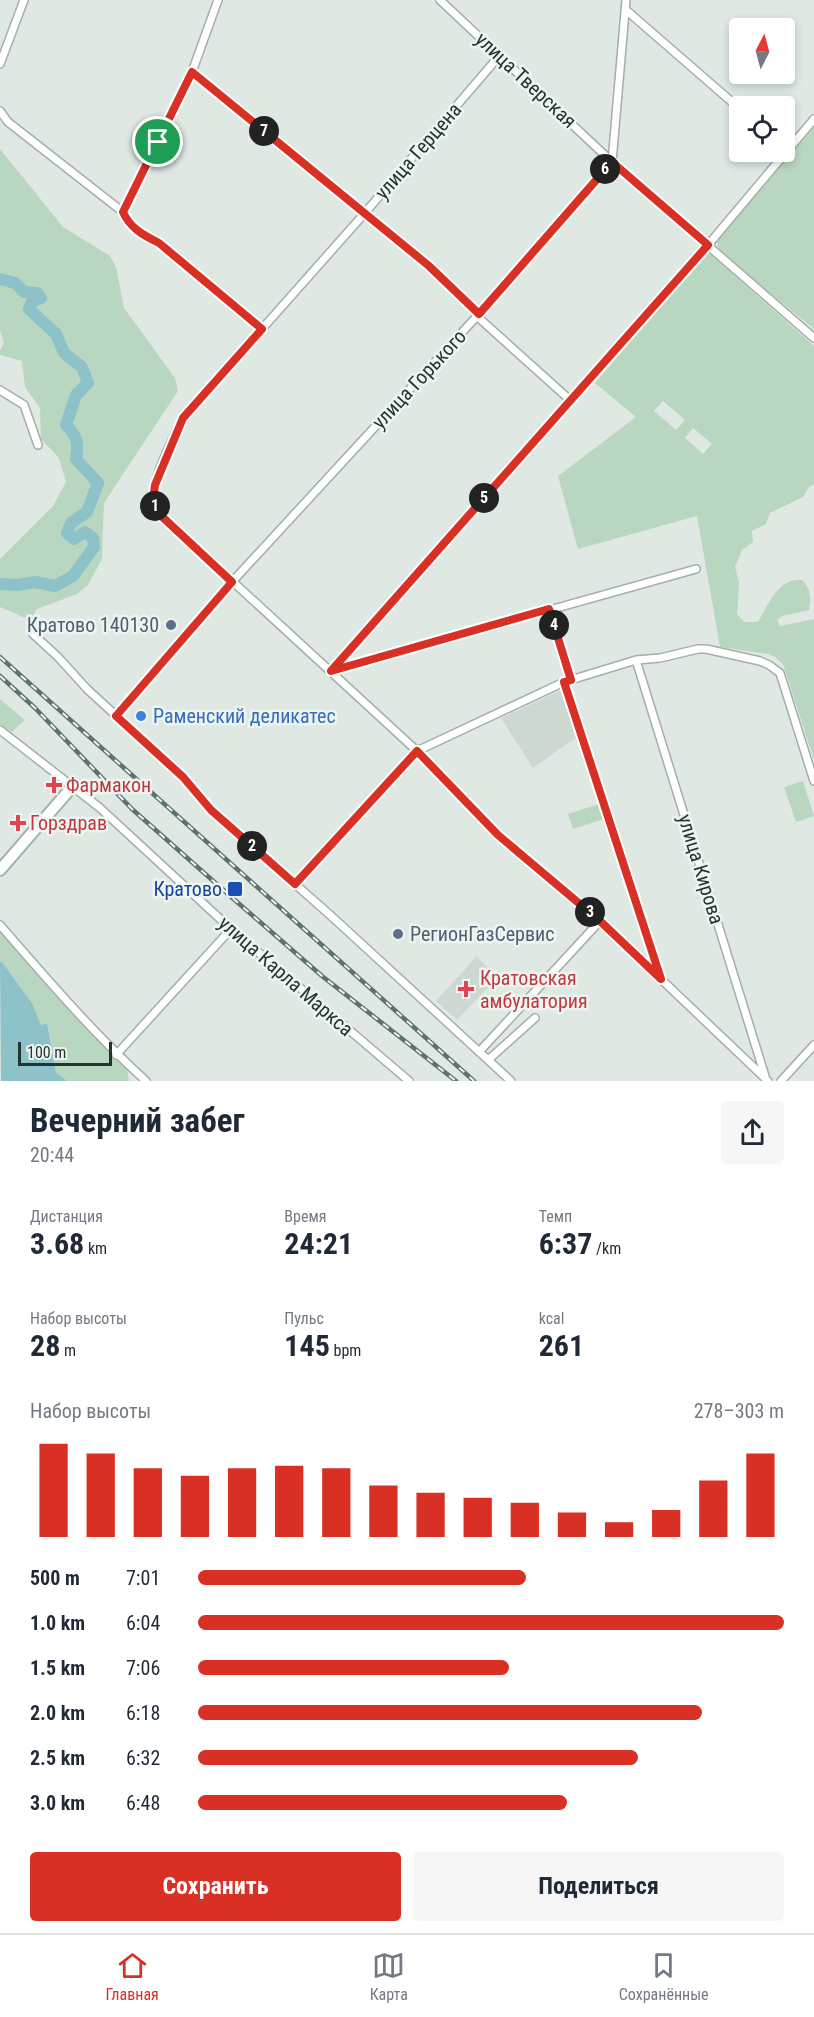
<!DOCTYPE html>
<html lang="ru">
<head>
<meta charset="utf-8">
<style>
	body { margin:0; font-family:"Roboto Condensed",sans-serif; background:#f6f6f7; color:#1f2937; height:100vh; display:flex; flex-direction:column; font-size:22px; white-space:nowrap }
	* { box-sizing:border-box; margin:0 }
	p { font-size:20px; color:#747a83 }
	.icon { flex:none; width:33px; height:33px; fill:none; stroke:currentColor; stroke-width:2; stroke-linecap:round; stroke-linejoin:round }
	.map { position:relative; height:1081px; overflow:hidden }
	.side { display:flex; flex-direction:column; background:#fff; flex:1 }
	.side>* { flex:none }
	.needle { width:39px; rotate:6deg }
	.controls { position:absolute; left:729px; top:18px; display:grid; gap:12px }
	.controls a { display:grid; place-items:center; width:66px; height:66px; border-radius:6px; background:#fff; box-shadow:0 3px 9px #0003; font-size:30px }
	.scale { position:absolute; left:18px; bottom:15px; width:94px; box-sizing:border-box; padding-left:6px; border:3px solid #22362f; border-top:0; font-size:16px; line-height:21px; white-space:nowrap; color:#22362f; -webkit-text-stroke:4px #eef5f1; paint-order:stroke }
	.pin { position:absolute; display:grid; place-items:center; width:51px; height:51px; color:#fff; margin:-26px; border:3px solid #fff; border-radius:50%; box-shadow:0 2px 6px #0007 }
	.km { position:absolute; width:30px; height:30px; margin:-15px; border-radius:50%; background:#222; color:#fff; font-size:16px; line-height:30px; text-align:center }
	.round { display:grid; place-items:center; flex:none; width:63px; height:63px; border-radius:6px; background:#f6f6f7 }
	.overview { display:flex; align-items:center; justify-content:space-between; height:102px; padding:0 30px }
	h1 { font-size:33px; font-weight:700; line-height:45px }
	.metrics { display:grid; grid-template-columns:repeat(3,1fr); gap:9px; height:102px; padding:6px 30px }
	.metrics div { display:grid; align-content:center }
	.metrics b { font-size:30px; font-weight:700 }
	.metrics small { font-size:16px; font-weight:400 }
	.metrics p { font-size:16px }
	.chart { height:168px; padding:12px 30px }
	.chart p { display:flex; justify-content:space-between }
	.chart svg { width:100%; height:108px; margin-top:6px; stroke:#d93025; stroke-width:6 }
	.cta { display:flex; gap:12px; margin-top:auto; padding:12px 30px }
	.cta a { flex:1; height:69px; border-radius:6px; background:#d93025; color:#fff; font-size:24px; font-weight:700; line-height:69px; text-align:center }
	.cta a+a { background:#f6f6f7; color:#1f2937 }
	ul { padding:0 30px; list-style:none; font-size:20px }
	li { display:grid; grid-template-columns:96px 72px 1fr; align-items:center; height:45px }
	li i { height:15px; border-radius:8px; background:#d93025 }
	.tab-bar { display:flex; justify-content:space-around; align-items:center; height:84px; border-top:2px solid #e0e1e3; background:#fff; font-size:16px; color:#747a83 }
	.tab-bar a { display:grid; justify-items:center; gap:3px }
	.tab-bar .selected { color:#d93025 }
	.map>svg:first-child { display:block }
	.built { fill:#cdd8d2 }
	.green { fill:#b9d7c0; fill-rule:evenodd }
	.water { fill:#8cc2c8 }
	.lines { fill:none; stroke-linecap:round; stroke-linejoin:round }
	.river { stroke:#8cc2c8; stroke-width:12 }
	.street-casing { stroke:#a3afa9; stroke-width:10 }
	.secondary-casing { stroke:#9fb3aa; stroke-width:14 }
	.street { stroke:#fff; stroke-width:7 }
	.secondary { stroke:#fff; stroke-width:10 }
	.rail-casing { stroke:#5c726b; stroke-width:4.5 }
	.rail { stroke:#eef5f1; stroke-width:2; stroke-dasharray:7; stroke-linecap:butt }
	.route-casing { stroke:#fff; stroke-width:12 }
	.route { stroke:#d93025; stroke-width:8 }
	.service-dot { fill:#5c6f8a; stroke:#eef5f1; stroke-width:2 }
	.shop-dot { fill:#3f7fe0; stroke:#eef5f1; stroke-width:2 }
	.health-dot { fill:#e0444e; stroke:#eef5f1; stroke-width:2 }
	.transit-dot { fill:#1a4fb4; stroke:#eef5f1; stroke-width:2 }
	.labels { text-anchor:middle; dominant-baseline:central; stroke-width:5; stroke-linejoin:round; paint-order:stroke }
	.street-label { font-size:20px; fill:#22362f; stroke:#eef5f1 }
	.service-label { font-size:20px; fill:#4e5e75; stroke:#eef5f1; text-anchor:end }
	.shop-label { font-size:20px; fill:#366cbe; stroke:#eef5f1; text-anchor:start }
	.health-label { font-size:20px; fill:#be3a42; stroke:#eef5f1; text-anchor:start }
	.transit-label { font-size:20px; fill:#164399; stroke:#eef5f1; text-anchor:end }
</style>
</head>
<body>
<div class="map">
<svg width="814" height="1081" viewBox="0 0 814 1081">
	<rect width="100%" height="100%" fill="#dfe8e3"/>
	<!-- built -->
	<path class="built" d="M 562,690 L 577,737 L 533,768 L 501,718 Z
		M 477,956 L 497,978 L 457,1020 L 436,1001 Z"/>
	<!-- green -->
	<path class="green" d="M 814,127 L 814,329 L 720,252 L 716,239 Z
		M 0,149 L 63,227 L 110,256 L 116,267 L 124,308 L 175,378 L 178,391 L 104,503 L 102,559 L 88,585 L 77,594 L 37,609 L 30,620 L 0,607 L 0,559 L 53,506 L 66,482 L 59,458 L 41,439 L 40,408 L 25,387 L 22,361 L 0,355 L 0,350 L 4,343 L 0,330 Z
		M 708,252 L 814,346 L 814,484 L 809,487 L 803,497 L 770,513 L 766,524 L 752,531 L 753,542 L 742,550 L 735,567 L 739,582 L 737,614 L 744,622 L 758,622 C 769,604 777,578 802,580 C 811,588 811,598 809,610 L 782,616 L 777,620 L 780,626 L 814,619 L 814,760 L 783,664 L 775,657 L 768,654 L 720,647 L 697,516 L 578,549 L 558,476 L 636,417 L 595,383 ZM 663,401 L 685,420 L 676,430 L 654,411 ZM 693,428 L 712,444 L 703,454 L 685,438 Z
		M 0,699 L 25,720 L 12,732 L 0,724 Z
		M 803,781 L 814,816 L 796,822 L 784,787 Z
		M 599,804 L 604,819 L 573,829 L 568,814 Z
		M 0,920 L 88,1020 L 125,1057 L 129,1081 L 67,1081 L 56,1072 L 47,1023 L 41,1025 L 32,1003 L 2,962 L 0,962 Z"/>
	<!-- water -->
	<path class="water" d="M 0,962 L 2,962 L 32,1003 L 41,1025 L 47,1023 L 56,1072 L 67,1081 L 1,1081 Z"/>
	<g class="lines">
		<!-- river -->
		<path class="river" d="M 0,279 L 15,283 L 24,292 L 37,293 L 41,298 L 32,301 L 29,309 L 56,334 L 64,353 L 82,367 L 88,383 L 76,395 L 66,425 C 77,436 79,443 76,459 L 98,483 L 87,512 L 71,523 L 67,533 L 74,539 L 85,532 L 93,538 L 94,547 L 73,576 L 55,586 L 35,582 L 18,585 L 0,584"/>
		<defs>
			<path id="street" d="M 440,0 L 612,162 L 814,338
				M 626,10 L 740,109
				M 500,55 L 364,214 L 183,418 C 171,444 147,483 156,511 L 417,751 L 498,835 L 600,921 L 768,1081
				M 0,64 L 24,0
				M 192,72 L 429,266 L 479,314 L 480,319 L 570,400
				M 0,111 L 8,122 L 123,212 C 130,228 143,235 158,243 L 262,329
				M 123,212 L 192,72 L 218,0
				M 0,390 L 24,405 L 38,445
				M 549,609 L 571,680
				M 33,634 L 58,657 L 87,689 L 183,777 L 211,810 L 329,914 L 511,1081
				M 636,660 L 765,1076
				M 331,671 L 708,245 L 814,119
				M 332,671 L 696,569
				M 564,682 L 660,977
				M 116,716 L 232,582 L 479,314 L 612,162 L 626,0
				M 0,730 L 100,808 L 231,929 L 409,1081
				M 295,884 L 417,751 L 564,682 L 636,660 L 660,658 L 698,649 L 706,649 L 760,661 L 769,665 L 780,673 L 814,781
				M 0,925 C 47,979 93,1033 146,1081
				M 479,1052 L 600,921
				M 116,1055 L 231,929
				M 488,1060 L 535,1018
				M 781,1081 L 814,1045"/>
			<path id="secondary" d="M 0,870 L 72,787"/>
		</defs>
		<!-- street casing -->
		<use href="#street" class="street-casing"/>
		<!-- secondary casing -->
		<use href="#secondary" class="secondary-casing"/>
		<!-- street -->
		<use href="#street" class="street"/>
		<!-- secondary -->
		<use href="#secondary" class="secondary"/>
		<defs>
			<path id="rail" d="M 0,657 L 474,1081
				M 0,676 L 35,708 L 132,809 L 229,895 L 322,976 L 456,1081"/>
		</defs>
		<!-- rail casing -->
		<use href="#rail" class="rail-casing"/>
		<!-- rail -->
		<use href="#rail" class="rail"/>
	</g>
	<g class="lines">
		<defs>
			<path id="route" d="M 192,72 L 429,266 L 479,314 L 612,162 L 708,245 L 331,671 L 549,609 L 571,680 L 564,682 L 661,979 L 600,921 L 498,835 L 417,751 L 295,884 L 211,810 L 183,777 L 116,716 L 232,582 L 156,511 L 153,500 L 155,485 L 183,418 L 262,329 L 159,243 C 143,235 130,228 123,212 Z"/>
		</defs>
		<!-- route casing -->
		<use href="#route" class="route-casing"/>
		<!-- route -->
		<use href="#route" class="route"/>
	</g>
	<!-- markers -->
	<g class="service-dot">
		<circle cx="171" cy="625" r="6"/>
		<circle cx="398" cy="934" r="6"/>
	</g>
	<circle class="shop-dot" cx="141" cy="716" r="6"/>
	<g class="health-dot">
		<path d="M51 776h6v6h6v6h-6v6h-6v-6h-6v-6h6z"/>
		<path d="M15 814h6v6h6v6h-6v6h-6v-6h-6v-6h6z"/>
		<path d="M463 980h6v6h6v6h-6v6h-6v-6h-6v-6h6z"/>
	</g>
	<rect class="transit-dot" x="227" y="881" width="16" height="16" rx="3"/>
	<g class="labels">
		<!-- street labels -->
		<g class="street-label">
			<text transform="translate(526 80) rotate(43)">улица Тверская</text>
			<text transform="translate(418 151) rotate(-49)">улица Герцена</text>
			<text transform="translate(419 379) rotate(-47)">улица Горького</text>
			<text transform="translate(701 869) rotate(73)">улица Кирова</text>
			<text transform="translate(286 976) rotate(41)">улица Карла Маркса</text>
		</g>
		<!-- service labels -->
		<g class="service-label">
			<text x="159" y="625">Кратово 140130</text>
			<text x="410" y="934" text-anchor="start">РегионГазСервис</text>
		</g>
		<!-- shop labels -->
		<g class="shop-label">
			<text x="153" y="716">Раменский деликатес</text>
		</g>
		<!-- health labels -->
		<g class="health-label">
			<text x="66" y="785">Фармакон</text>
			<text x="30" y="823">Горздрав</text>
			<text x="480" y="978">Кратовская<tspan x="480" dy="23">амбулатория</tspan></text>
		</g>
		<!-- transit labels -->
		<g class="transit-label">
			<text x="222" y="889">Кратово</text>
		</g>
	</g>
</svg>
<div class="controls">
<a><svg class="needle" viewBox="-14 -14 28 28"><path d="M0-13l5 13h-10z" fill="#e53935"/><path d="M0 13l5-13h-10z" fill="#747a83"/></svg></a>
<a><svg class="icon" aria-label="locate" viewBox="0 0 24 24"><circle cx="12" cy="12" r="6"/><path d="M12 2v4M12 18v4M2 12h4M18 12h4"/></svg></a>
</div>
<div class="scale">100 m</div>
<div class="pin" style="left:158px;top:142px;background:#1e9e55"><svg class="icon" aria-label="arrive" viewBox="0 0 24 24"><path d="M6 21V4h12l-3 4 3 4H6"/></svg></div>
<b class="km" style="left:155px;top:506px">1</b>
<b class="km" style="left:252px;top:846px">2</b>
<b class="km" style="left:590px;top:912px">3</b>
<b class="km" style="left:554px;top:625px">4</b>
<b class="km" style="left:484px;top:498px">5</b>
<b class="km" style="left:605px;top:169px">6</b>
<b class="km" style="left:264px;top:131px">7</b>
</div>
<section class="side">
<div class="overview"><div><h1>Вечерний забег</h1><p>20:44</p></div><a class="round"><svg class="icon" aria-label="share" viewBox="0 0 24 24"><path d="M12 15V3M7 8l5-5 5 5M5 13v7h14v-7"/></svg></a></div>
<div class="metrics">
<div><p>Дистанция</p><b>3.68<small> km</small></b></div>
<div><p>Время</p><b>24:21</b></div>
<div><p>Темп</p><b>6:37<small> /km</small></b></div>
</div>
<div class="metrics">
<div><p>Набор высоты</p><b>28<small> m</small></b></div>
<div><p>Пульс</p><b>145<small> bpm</small></b></div>
<div><p>kcal</p><b>261</b></div>
</div>
<div class="chart"><p><span>Набор высоты</span>278–303 m</p>
<svg viewBox="0 0 160 44" preserveAspectRatio="none"><path d="M5 44V6M15 44V10M25 44V16M35 44V19M45 44V16M55 44V15M65 44V16M75 44V23M85 44V26M95 44V28M105 44V30M115 44V34M125 44V38M135 44V33M145 44V21M155 44V10"/></svg>
</div>
<ul>
<li><b>500 m</b>7:01<i style="width:56%"></i></li>
<li><b>1.0 km</b>6:04<i style="width:100%"></i></li>
<li><b>1.5 km</b>7:06<i style="width:53%"></i></li>
<li><b>2.0 km</b>6:18<i style="width:86%"></i></li>
<li><b>2.5 km</b>6:32<i style="width:75%"></i></li>
<li><b>3.0 km</b>6:48<i style="width:63%"></i></li>
</ul>
<div class="cta"><a>Сохранить</a><a>Поделиться</a></div>
</section>
<nav class="tab-bar">
<a class="selected"><svg class="icon" aria-label="home" viewBox="0 0 24 24"><path d="M3 11l9-7 9 7M6 9v11h12V9"/></svg>Главная</a>
<a><svg class="icon" aria-label="map" viewBox="0 0 24 24"><path d="M3 6l6-2 6 2 6-2v14l-6 2-6-2-6 2zM9 4v14M15 6v14"/></svg>Карта</a>
<a><svg class="icon" aria-label="saved" viewBox="0 0 24 24"><path d="M7 4h10v16l-5-4-5 4z"/></svg>Сохранённые</a>
</nav>
</body>
</html>
